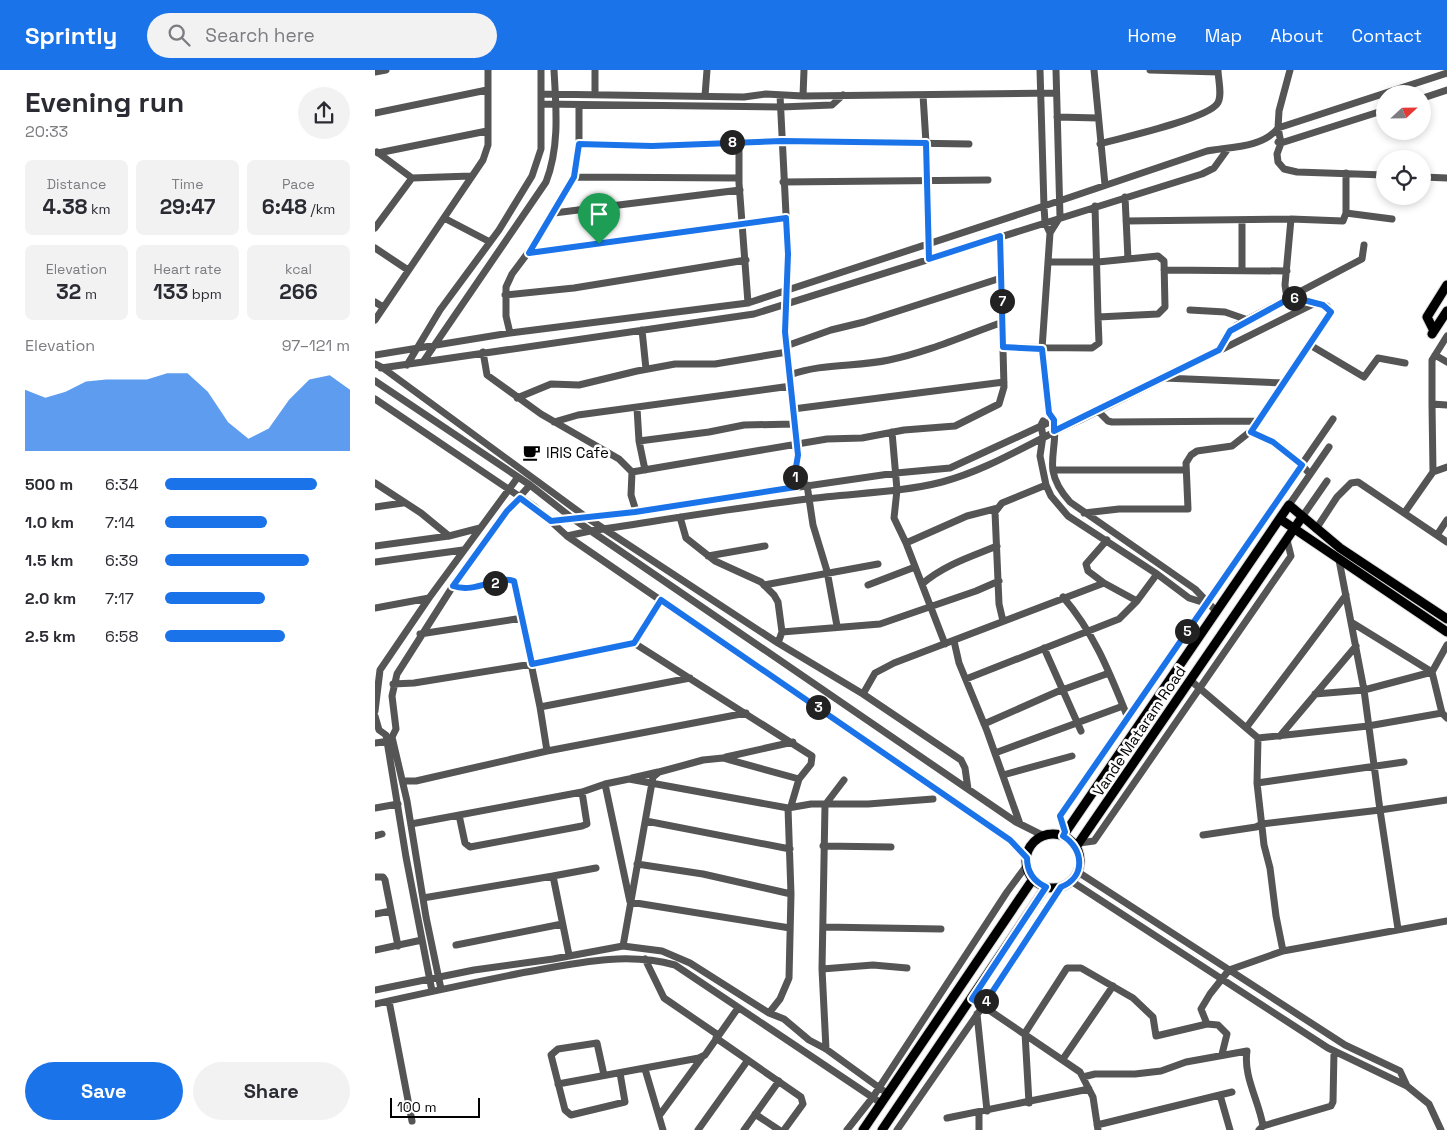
<!DOCTYPE html>
<html lang="en">
<head>
<meta charset="utf-8">
<style>
	body { margin:0; font-family:"Space Grotesk",sans-serif; background:#f2f2f3; color:#2b2b33; height:100vh; display:flex; flex-direction:column; font-size:19px; white-space:nowrap }
	* { box-sizing:border-box; margin:0 }
	p { font-size:16px; color:#7c7c81 }
	.icon { flex:none; width:28px; height:28px; fill:none; stroke:currentColor; stroke-width:2; stroke-linecap:round; stroke-linejoin:round }
	.map { position:relative; flex:1; overflow:hidden }
	.drawer { display:flex; flex-direction:column; background:#fff; width:375px }
	.drawer>* { flex:none }
	.needle { width:32px; rotate:68deg }
	.buttons { position:absolute; left:1001px; top:15px; display:grid; gap:10px }
	.buttons a { display:grid; place-items:center; width:55px; height:55px; border-radius:50%; background:#fff; box-shadow:0 2px 8px #0003; font-size:25px }
	.scale { position:absolute; left:15px; bottom:12px; width:90px; box-sizing:border-box; padding-left:5px; border:2px solid #000; border-top:0; font-size:14px; line-height:18px; white-space:nowrap; color:#000; -webkit-text-stroke:4px #fff; paint-order:stroke }
	.pin { position:absolute; display:grid; place-items:center; width:42px; height:42px; color:#fff; margin:-51px -21px; border-radius:50% 50% 50% 0; rotate:-45deg; box-shadow:0 0 5px #0007 }
	.pin .icon { rotate:45deg }
	.km { position:absolute; width:25px; height:25px; margin:-12px; border-radius:50%; background:#222; color:#fff; font-size:14px; line-height:25px; text-align:center }
	.round { display:grid; place-items:center; flex:none; width:52px; height:52px; border-radius:26px; background:#f2f2f3 }
	.head { display:flex; align-items:center; justify-content:space-between; height:85px; padding:0 25px }
	h1 { font-size:28px; font-weight:700; line-height:38px }
	.figures { display:grid; grid-template-columns:repeat(3,1fr); gap:8px; height:85px; padding:5px 25px }
	.figures div { display:grid; align-content:center; border-radius:8px; background:#f2f2f3; text-align:center }
	.figures b { font-size:21px; font-weight:700 }
	.figures small { font-size:14px; font-weight:400 }
	.figures p { font-size:14px }
	.chart { height:140px; padding:10px 25px }
	.chart p { display:flex; justify-content:space-between }
	.chart svg { width:100%; height:90px; margin-top:5px; fill:#1a73e8; opacity:.7 }
	.cta { display:flex; gap:10px; margin-top:auto; padding:10px 25px }
	.cta a { flex:1; height:58px; border-radius:30px; background:#1a73e8; color:#fff; font-size:20px; font-weight:700; line-height:58px; text-align:center }
	.cta a+a { background:#f2f2f3; color:#2b2b33 }
	ul { padding:0 25px; list-style:none; font-size:16px }
	li { display:grid; grid-template-columns:80px 60px 1fr; align-items:center; height:38px }
	li i { height:12px; border-radius:6px; background:#1a73e8 }
	header { display:flex; align-items:center; gap:30px; box-sizing:border-box; height:70px; padding:0 25px; background:#1a73e8; color:#fff }
	header strong { font-size:24px }
	nav { display:flex; gap:28px; margin-inline-start:auto; font-size:18px }
	.search { width:350px; height:45px; background:#f2f2f3; display:flex; align-items:center; gap:12px; box-sizing:border-box; padding:0 18px; border-radius:28px; color:#7c7c81; font-size:19px }
	main { display:flex; flex:1; min-height:0 }
	.map>svg:first-child { display:block }
	.lines { fill:none; stroke-linecap:round; stroke-linejoin:round }
	.major-casing { stroke:#dbdbdb; stroke-width:11 }
	.minor { stroke:#555; stroke-width:7 }
	.major { stroke:#000; stroke-width:9 }
	.route-casing { stroke:#fff; stroke-width:10 }
	.route { stroke:#1a73e8; stroke-width:6 }
	.labels { text-anchor:middle; dominant-baseline:central; stroke-width:5; stroke-linejoin:round; paint-order:stroke }
	.poi-label { font-size:15px; fill:#000; stroke:#fff; text-anchor:start }
	.street-label { font-size:15px; fill:#000; stroke:#fff }
</style>
</head>
<body>
<header>
<strong>Sprintly</strong>
<div class="search"><svg class="icon" aria-label="search" viewBox="0 0 24 24"><circle cx="10" cy="10" r="6"/><path d="M15 15l6 6"/></svg>Search here</div>
<nav><a>Home</a><a>Map</a><a>About</a><a>Contact</a></nav>
</header>
<main>
<section class="drawer">
<div class="head"><div><h1>Evening run</h1><p>20:33</p></div><a class="round"><svg class="icon" aria-label="share" viewBox="0 0 24 24"><path d="M12 15V3M7 8l5-5 5 5M5 13v7h14v-7"/></svg></a></div>
<div class="figures">
<div><p>Distance</p><b>4.38<small> km</small></b></div>
<div><p>Time</p><b>29:47</b></div>
<div><p>Pace</p><b>6:48<small> /km</small></b></div>
</div>
<div class="figures">
<div><p>Elevation</p><b>32<small> m</small></b></div>
<div><p>Heart rate</p><b>133<small> bpm</small></b></div>
<div><p>kcal</p><b>266</b></div>
</div>
<div class="chart"><p><span>Elevation</span>97–121 m</p>
<svg viewBox="0 0 160 44" preserveAspectRatio="none"><path d="M0 44V14L10 18L20 15L30 10L40 9L50 9L60 9L70 6L80 6L90 15L100 30L110 38L120 33L130 19L140 9L150 7L160 14V44z"/></svg>
</div>
<ul>
<li><b>500 m</b>6:34<i style="width:82%"></i></li>
<li><b>1.0 km</b>7:14<i style="width:55%"></i></li>
<li><b>1.5 km</b>6:39<i style="width:78%"></i></li>
<li><b>2.0 km</b>7:17<i style="width:54%"></i></li>
<li><b>2.5 km</b>6:58<i style="width:65%"></i></li>
</ul>
<div class="cta"><a>Save</a><a>Share</a></div>
</section>
<div class="map">
<svg width="1072" height="1060" viewBox="0 0 1072 1060">
	<rect width="100%" height="100%" fill="#fff"/>
	<g class="lines">
		<defs>
			<path id="major" d="M 1059,261 L 1052,247 L 1072,215
				M 1057,264 L 1072,241
				M 905,449 L 1072,562
				M651 791a27 27 0 1 1 54 0a27 27 0 1 1-54 0Z
				M 688,766 L 914,435 L 965,478 L 1072,549
				M 701,777 L 927,447
				M 488,1060 L 658,809
				M 507,1060 L 671,817"/>
		</defs>
		<!-- major casing -->
		<use href="#major" class="major-casing"/>
		<!-- minor -->
		<path class="minor" d="M 665,0 L 669,137 L 670,152 L 675,163 L 667,279 L 674,343 C 686,359 675,382 678,401 C 680,413 687,423 695,432 L 820,519 L 841,541
			M 719,0 L 730,115
			M 775,0 L 843,2
			M 915,0 L 904,41 L 903,58 L 906,73 L 902,84 L 903,92 L 909,99 L 922,102 L 1010,105
			M 0,2 L 11,0
			M 166,24 L 369,27 L 391,24 L 428,26 L 681,23
			M 220,24 L 220,0
			M 405,25 L 413,184 L 410,262 L 423,385 L 419,409 L 421,417
			M 548,25 L 551,73 L 553,189
			M 330,26 L 332,0
			M 428,26 L 429,0
			M 1048,28 L 1072,20
			M 166,34 L 406,37 L 457,35 L 468,25
			M 0,43 L 112,20
			M 682,47 L 723,48
			M 364,72 L 364,113 L 373,233
			M 903,72 L 906,73 L 1010,40
			M 204,74 L 204,35
			M 725,74 C 746,68 831,49 842,34 C 848,27 843,9 843,0
			M 3,83 L 112,61
			M 199,107 L 364,108
			M 1048,107 L 1072,108
			M 37,108 L 96,106
			M 408,112 L 613,110
			M 750,127 L 753,189
			M 179,143 L 365,120
			M 971,143 L 1017,149
			M 69,148 L 115,172
			M 751,151 L 916,149
			M 0,158 L 37,108 L 2,82
			M 675,163 L 685,147 L 681,0
			M 0,178 L 33,200
			M 154,183 L 411,148
			M 674,192 L 723,192 L 783,186 L 789,191 L 790,237 L 783,244 L 723,247 L 720,136
			M 789,200 L 912,201
			M 867,200 L 867,150
			M 130,225 L 199,218 L 371,190
			M 0,232 L 8,237
			M 815,240 L 850,242 L 873,250
			M 0,250 L 108,90 L 113,75 L 113,0
			M 267,260 L 271,299
			M 135,263 L 131,246 L 131,217 L 137,204 L 164,168 L 199,107 L 204,74 L 277,76 L 407,71 L 594,74
			M 935,275 L 989,307 L 1003,288 L 1030,293
			M 411,276 L 456,260 L 489,252 L 626,208
			M 628,277 L 717,278 L 724,273 L 723,247
			M 844,280 L 850,267 L 862,255 L 987,189 L 989,175
			M 108,282 L 112,305 L 166,344 L 244,389 L 257,402 L 256,425 L 261,441
			M 0,285 L 135,263 L 373,233 L 684,131 L 832,81 C 854,77 888,78 903,58 L 1072,3
			M 1060,285 L 1072,292
			M 48,292 L 379,244 L 827,104 L 839,98 L 852,80
			M 0,294 L 8,298 L 211,447 L 403,573
			M 32,295 L 65,240 L 124,160 L 157,106 L 166,79 L 166,0
			M 6,298 L 48,292 L 171,112 C 185,76 181,37 179,0
			M 415,305 C 446,293 482,297 514,290 C 553,282 591,265 628,252
			M 789,308 L 909,313
			M 0,311 L 155,415 L 197,448 L 641,752 L 669,766
			M 142,328 L 176,314 L 204,315 L 262,301 L 300,294 L 340,294 L 412,282
			M 0,329 L 160,437 L 192,466 L 635,770 L 652,788
			M 1057,334 L 1057,290 L 1072,266
			M 262,338 L 264,371 L 270,400
			M 418,339 L 629,312
			M 723,341 L 733,351 L 737,352 L 881,351
			M 668,351 L 666,355 L 668,366 L 665,386 L 671,415 L 676,426 L 693,446 L 782,504 L 814,528 L 830,533
			M 179,352 L 203,345 L 416,316
			M 876,361 C 898,372 919,385 935,404
			M 517,362 L 522,420 L 519,448 L 531,473
			M 264,371 L 334,362 L 369,355 L 419,354
			M 678,400 L 811,400
			M 257,402 L 452,369 L 487,368 L 529,360 L 580,356 L 624,334 L 629,317 L 625,166
			M 1058,402 L 1057,334 L 1072,335
			M 0,413 L 46,443 L 74,466
			M 432,415 L 438,455 L 452,501 L 462,556
			M 914,435 L 954,377
			M 0,437 L 28,433
			M 1030,442 L 1058,402 L 1072,397
			M 709,443 L 744,439 L 813,439 L 811,393 L 816,385 L 822,381 L 857,376 L 876,361 L 956,242 L 952,236 L 921,229 L 911,222 L 910,215 L 916,149 L 968,151 L 971,143 L 971,103
			M 305,447 L 311,468 L 340,491 L 386,512 L 399,525 L 403,532 L 407,562 L 403,573 L 488,624 L 500,603 L 519,593 L 729,513 L 713,501 L 711,494 L 732,470
			M 927,447 L 952,411
			M 176,451 L 261,441 L 521,403 L 575,398 L 679,350
			M 941,459 L 962,427 L 976,413 L 983,412 L 1072,472
			M 1062,465 L 1072,450
			M 192,466 L 215,461 C 288,450 360,438 432,429 C 477,423 524,423 567,412 C 616,399 659,370 705,350 L 940,233
			M 0,476 L 74,466 L 105,458
			M 333,486 L 390,476
			M 0,492 L 88,480
			M 729,513 L 762,531
			M 547,514 C 569,495 595,487 622,476
			M 389,515 L 503,494
			M 493,515 L 540,497
			M 78,516 C 102,524 123,505 139,511 L 165,637 L 172,681 L 371,643
			M 688,527 C 720,564 735,604 753,648
			M 0,538 L 54,528
			M 628,551 L 624,534 L 620,442 L 627,433 L 671,415
			M 976,552 L 1057,602
			M 407,562 L 505,554 L 601,521 L 624,511
			M 45,564 L 148,548
			M 579,571 L 584,593 L 612,661 L 645,754
			M 259,573 L 437,686 L 436,694 L 424,709 L 416,736
			M 570,574 L 531,473 L 592,446 L 623,438
			M 1072,575 L 1057,602 L 1067,643 L 1072,648
			M 669,578 L 706,661
			M 591,609 L 744,549 L 762,531 L 782,504
			M 815,610 L 883,668 L 993,656 L 1067,643
			M 18,614 L 39,613 L 157,594 L 259,573 L 286,530
			M 687,620 L 734,603
			M 488,624 L 586,690 L 590,698 L 593,719
			M 940,624 L 989,620 L 1057,602
			M 165,637 L 315,608
			M 0,641 L 5,600 L 54,528 L 143,407
			M 0,646 L 4,660 L 11,665 L 31,787 L 57,921
			M 609,654 L 686,620
			M 871,658 L 971,525
			M 905,666 L 981,576
			M 883,668 L 882,713 L 889,775 L 895,798 L 901,846 L 908,881
			M 0,673 L 15,671
			M 620,683 L 748,636
			M 351,687 L 418,672
			M 628,705 L 697,686
			M 257,708 L 283,702
			M 28,711 L 41,711 L 172,681
			M 882,713 L 1029,692
			M 207,722 L 230,714
			M 0,738 L 23,734
			M 271,751 L 415,779
			M 36,754 L 207,722 L 212,754 L 207,756 L 95,777 L 90,773 L 84,745
			M 690,762 L 685,746 L 958,349
			M 828,765 L 881,757 L 887,754 L 1005,740 L 989,620 L 964,490
			M 0,766 L 7,764
			M 704,773 L 719,771 L 916,486 L 912,470
			M 448,776 L 516,777
			M 262,794 L 328,804 L 416,824
			M 703,802 L 970,975 L 1025,1001 L 1032,1016
			M 178,806 L 221,798
			M 0,807 L 8,807 L 10,810 L 23,876
			M 696,811 L 953,978 L 1032,1016 L 1054,1034 L 1066,1060
			M 686,817 L 608,936 L 705,1002 L 718,1027 L 723,1060
			M 48,828 L 178,806 L 194,885
			M 0,844 L 16,841
			M 448,857 L 566,859
			M 415,858 L 255,832 L 230,714 L 254,709 L 413,738 L 436,734 L 493,734 L 558,729
			M 1023,859 L 1005,740 L 1072,730
			M 81,875 L 187,854
			M 248,876 L 278,707 L 284,702 L 328,690 L 348,688 L 424,709
			M 0,880 L 47,870
			M 270,889 L 289,928 L 343,965
			M 447,899 L 498,895 L 532,898
			M 66,919 L 51,847 L 32,731 L 17,667 L 21,659 L 17,626 L 22,604 L 78,516 L 132,441 L 155,415
			M 0,920 L 99,900 L 178,889 L 248,876 L 287,881 L 315,893 L 394,943 L 409,949 L 434,970 L 451,979 L 513,1024
			M 14,931 L 37,1051
			M 0,934 C 49,923 97,913 146,903 C 198,894 249,881 300,895 L 506,1033
			M 394,943 L 405,929 L 414,908 L 416,824 L 413,738
			M 602,944 L 612,1041
			M 832,954 L 843,955 L 852,964 L 847,984
			M 341,968 L 426,1027 L 428,1034 L 409,1060
			M 451,979 L 447,899 L 450,735 L 469,710
			M 688,989 L 738,916
			M 270,999 L 288,1060
			M 229,1005 L 222,973 L 183,979 L 176,985 L 190,1040 L 196,1045 L 250,1032 L 245,1003
			M 708,1007 L 720,1004 L 760,1004 L 786,1001 L 811,992 L 872,981 C 868,1006 884,1031 888,1056 L 884,1060
			M 183,1014 L 324,988 L 330,985 L 363,938
			M 845,1025 L 855,1060
			M 654,1033 L 650,963 L 692,898 L 706,898 L 758,928 L 778,947 L 781,966 L 832,954 L 826,939 L 835,924 L 854,900 L 908,881 L 1072,851
			M 604,1043 L 604,1060
			M 380,1044 L 404,1060
			M 284,1046 L 328,986
			M 572,1048 L 714,1019
			M 722,1055 L 857,1022
			M 888,1056 L 956,1036 L 958,1032 L 959,981
			M 323,1060 L 373,990
			M 369,1060 L 404,1011
			M 472,1060 L 498,1027 L 632,822 L 652,795
			M 522,1060 L 608,936 L 597,929"/>
		<!-- major -->
		<use href="#major" class="major"/>
	</g>
	<g class="lines">
		<defs>
			<path id="route" d="M 407,71 L 551,73 L 554,189 L 625,166 L 628,277 L 667,279 L 674,343 L 679,350 L 679,361 L 844,280 L 855,261 L 917,227 L 948,235 L 956,242 L 876,362 L 898,372 L 927,395 L 685,746 L 690,762 L 688,766 C 709,779 711,807 686,817 L 608,936 L 597,929 L 671,817 C 658,811 652,802 652,788 L 635,770 L 286,530 L 259,573 L 157,594 L 139,511 C 121,505 101,524 78,516 L 132,441 L 145,428 L 176,451 L 260,442 L 421,417 L 419,409 L 423,385 L 410,262 L 413,184 L 411,148 L 154,183 L 199,107 L 204,74 L 277,76 Z"/>
		</defs>
		<!-- route casing -->
		<use href="#route" class="route-casing"/>
		<!-- route -->
		<use href="#route" class="route"/>
	</g>
	<!-- icons -->
	<defs>
		<symbol id="cafe-bare" viewBox="-9 -9 18 18"><path d="M-5.5-4.5H6V0H3Q3 3.5 0 3.5H-2.5Q-5.5 3.5-5.5 0ZM3-3.2v2h1.7v-2ZM-6 4.5H4V6H-6Z" fill="#000" stroke="#fff" stroke-width="2.5" paint-order="stroke"/></symbol>
	</defs>
	<g fill-rule="evenodd">
		<use href="#cafe-bare" x="144" y="370" width="25" height="25"/>
	</g>
	<g class="labels">
		<!-- poi labels -->
		<g class="poi-label">
			<text x="171" y="382">IRIS Cafe</text>
		</g>
		<!-- street labels -->
		<g class="street-label">
			<text transform="translate(764 661) rotate(-56)">Vande Mataram Road</text>
		</g>
	</g>
</svg>
<div class="buttons">
<a><svg class="needle" viewBox="-14 -14 28 28"><path d="M0-13l5 13h-10z" fill="#e53935"/><path d="M0 13l5-13h-10z" fill="#7c7c81"/></svg></a>
<a><svg class="icon" aria-label="locate" viewBox="0 0 24 24"><circle cx="12" cy="12" r="6"/><path d="M12 2v4M12 18v4M2 12h4M18 12h4"/></svg></a>
</div>
<div class="scale">100 m</div>
<div class="pin" style="left:224px;top:174px;background:#1e9e55"><svg class="icon" aria-label="arrive" viewBox="0 0 24 24"><path d="M6 21V4h12l-3 4 3 4H6"/></svg></div>
<b class="km" style="left:420px;top:407px">1</b>
<b class="km" style="left:120px;top:513px">2</b>
<b class="km" style="left:443px;top:637px">3</b>
<b class="km" style="left:611px;top:931px">4</b>
<b class="km" style="left:812px;top:561px">5</b>
<b class="km" style="left:919px;top:228px">6</b>
<b class="km" style="left:627px;top:231px">7</b>
<b class="km" style="left:357px;top:72px">8</b>
</div>
</main>
</body>
</html>
